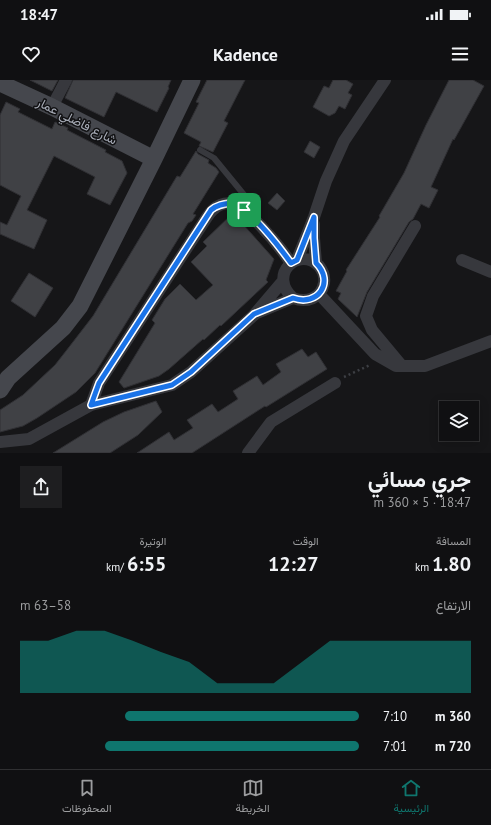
<!DOCTYPE html>
<html lang="ar">
<head>
<meta charset="utf-8">
<style>
	body { margin:0; font-family:"PT Sans",Vazirmatn,sans-serif; background:#1e1e20; color:#f1f3f6; direction:rtl; height:100vh; display:flex; flex-direction:column; font-size:15px; white-space:nowrap }
	* { box-sizing:border-box; margin:0 }
	p { font-size:13px; color:#9c9d9f }
	.icon { flex:none; width:22px; height:22px; fill:none; stroke:currentColor; stroke-width:2; stroke-linecap:round; stroke-linejoin:round }
	.map { position:relative; height:373px; overflow:hidden; direction:ltr }
	.side { display:flex; flex-direction:column; background:#101012; flex:1 }
	.side>* { flex:none }
	.fabs { position:absolute; left:439px; top:321px; display:grid; gap:8px }
	.fabs a { display:grid; place-items:center; width:40px; height:40px; border-radius:0px; background:#101012; box-shadow:0 2px 10px #0003,0 0 0 1px #303032; font-size:20px }
	.pin { position:absolute; display:grid; place-items:center; width:34px; height:34px; color:#fff; margin:-17px; border-radius:8px; box-shadow:0 2px 6px #0006 }
	.round { display:grid; place-items:center; flex:none; width:42px; height:42px; border-radius:0px; background:#1e1e20 }
	.head { display:flex; align-items:center; justify-content:space-between; height:68px; padding:0 20px }
	h1 { font-size:22px; font-weight:700; line-height:30px }
	.stats { display:grid; grid-template-columns:repeat(3,1fr); gap:6px; height:68px; padding:4px 20px }
	.stats div { display:grid; align-content:center }
	.stats b { font-size:20px; font-weight:700 }
	.stats small { font-size:11px; font-weight:400 }
	.stats p { font-size:11px }
	.chart { height:112px; padding:8px 20px }
	.chart p { display:flex; justify-content:space-between }
	.chart svg { width:100%; height:72px; margin-top:4px; fill:#0f766e; opacity:.7 }
	ul { padding:0 20px; list-style:none; font-size:13px }
	li { display:grid; grid-template-columns:64px 48px 1fr; align-items:center; height:30px }
	li i { height:10px; border-radius:5px; background:#0f766e }
	.status { display:flex; justify-content:space-between; align-items:center; height:28px; padding:0 20px; background:#101012; direction:ltr }
	.status svg { height:11px; fill:currentColor }
	header { display:flex; justify-content:space-between; align-items:center; height:52px; padding:0 20px; background:#101012; font-size:18px; font-weight:700 }
	.tabs { display:flex; justify-content:space-around; align-items:center; height:56px; border-top:1px solid #303032; background:#101012; font-size:11px; color:#9c9d9f }
	.tabs a { display:grid; justify-items:center; gap:2px }
	.tabs .active { color:#0f766e }
	.map>svg:first-child { display:block }
	.building { fill:#404145; stroke:#303034 }
	.lines { fill:none; stroke-linecap:round; stroke-linejoin:round }
	.path { stroke:#3d3f44; stroke-width:2.5; stroke-dasharray:2 3; stroke-linecap:butt }
	.service { stroke:#37383d; stroke-width:6 }
	.minor { stroke:#37383d; stroke-width:12 }
	.secondary { stroke:#45474d; stroke-width:17 }
	.route-casing { stroke:#fff; stroke-width:8 }
	.route { stroke:#1a73e8; stroke-width:5 }
	.labels { text-anchor:middle; dominant-baseline:central; stroke-width:3; stroke-linejoin:round; paint-order:stroke }
	.street-label { font-size:13px; fill:#a8adb8; stroke:#111113 }
</style>
</head>
<body>
<div class="status"><b>18:47</b><svg viewBox="0 0 49 12"><path d="M0 12V9h3v3zM5 12V6h3v6zM10 12V3h3v9zM15 12V0h3v12zM26 1h20v11H26zM47 4h2v5h-2z"/></svg></div>
<header><svg class="icon" aria-label="menu" viewBox="0 0 24 24"><path d="M4 6h16M4 12h16M4 18h16"/></svg>Kadence<svg class="icon" aria-label="heart" viewBox="0 0 24 24"><path d="M12 20l-8-8c-3-5 5-10 8-4 3-6 11-1 8 4z"/></svg></header>
<div class="map">
<svg width="491" height="373" viewBox="0 0 491 373">
	<rect width="100%" height="100%" fill="#161618"/>
	<!-- building -->
	<path class="building" d="M 30,0 L 58,0 L 52,11 Z
		M 73,0 L 171,0 L 168,7 L 169,8 L 157,32 L 116,12 L 104,37 L 65,18 Z
		M 207,0 L 245,0 L 224,41 L 228,43 L 213,72 L 199,66 L 201,62 L 184,53 L 199,23 L 196,22 Z
		M 333,0 L 346,0 L 353,4 L 348,13 L 352,15 L 345,29 L 339,26 L 335,33 L 329,36 L 313,27 L 324,6 L 329,8 Z
		M 449,0 L 473,0 L 484,6 L 454,60 L 453,59 L 431,107 L 438,110 L 429,128 L 421,124 L 413,139 L 409,142 L 367,212 L 357,237 L 338,219 L 341,213 L 336,211 L 347,191 L 346,190 L 380,137 L 379,136 L 404,93 L 426,45 Z
		M 6,22 L 20,29 L 18,32 L 52,49 L 55,42 L 68,48 L 67,50 L 106,70 L 105,72 L 122,81 L 127,93 L 110,125 L 87,114 L 95,97 L 54,76 L 27,130 L 47,140 L 34,169 L 0,154 L 0,142 L 7,145 L 21,116 L 0,105 L 0,35 Z
		M 310,61 L 320,67 L 314,78 L 304,72 Z
		M 196,71 L 198,74 L 209,80 L 208,83 L 216,88 L 219,92 L 193,134 L 196,135 L 192,141 L 188,143 L 95,293 L 76,312 L 37,338 L 23,346 L 0,352 L 0,330 L 23,315 L 55,285 L 66,271 L 93,236 L 177,96 L 180,97 Z
		M 277,113 L 285,121 L 277,130 L 268,123 Z
		M 233,133 L 274,179 L 266,200 L 268,202 L 221,246 L 220,245 L 204,260 L 203,259 L 169,289 L 159,296 L 124,308 L 119,302 L 155,243 L 152,240 L 165,219 L 180,204 L 196,220 L 213,205 L 191,182 L 207,166 L 203,162 Z
		M 29,193 L 53,208 L 35,237 L 11,221 Z
		M 302,269 L 308,277 L 316,272 L 327,289 L 266,327 L 265,326 L 192,373 L 137,373 L 169,352 L 174,360 L 193,348 L 187,340 L 212,324 L 218,332 L 238,319 L 233,311 L 257,296 L 263,305 L 281,292 L 276,284 Z
		M 156,321 L 162,332 L 138,355 L 110,373 L 53,373 L 103,342 L 124,332 Z"/>
	<g class="lines">
		<!-- path -->
		<path class="path" d="M 344,297 L 370,285"/>
		<!-- service -->
		<path class="service" d="M 200,70 L 214,78 L 245,116 L 244,130"/>
		<!-- minor -->
		<path class="minor" d="M 52,27 L 66,0
			M 314,144 L 314,158 L 316,183
			M 297,180 L 314,137 L 326,101 L 344,61 L 385,0
			M 462,180 L 491,192
			M 319,214 L 375,274 L 396,286 L 425,286 L 491,261
			M 257,233 L 293,218 C 306,223 321,219 324,203 C 325,197 323,191 319,186 C 299,165 267,195 293,218
			M 402,286 L 372,250 L 366,236 L 373,216 L 415,146
			M 91,325 L 99,303 L 207,137 C 214,126 226,119 238,126 C 244,129 248,134 253,138 C 267,152 280,167 291,183
			M 0,362 L 29,359 L 91,325 L 172,305 L 191,292 L 254,235 L 283,201
			M 248,373 L 271,342 L 335,303"/>
		<!-- secondary -->
		<path class="secondary" d="M 0,3 L 52,27 L 154,79
			M 0,310 L 8,298 L 63,248 L 80,226 L 154,79 L 192,0"/>
	</g>
	<g class="lines">
		<defs>
			<path id="route" d="M 231,123 C 252,130 278,165 291,183 L 297,180 L 314,137 L 314,158 L 316,183 C 335,202 318,227 293,218 L 254,234 L 191,292 L 172,305 L 91,325 L 99,303 L 211,130 C 217,125 223,124 231,123 Z"/>
		</defs>
		<!-- route casing -->
		<use href="#route" class="route-casing"/>
		<!-- route -->
		<use href="#route" class="route"/>
	</g>
	<g class="labels">
		<!-- street labels -->
		<g class="street-label">
			<text transform="translate(77 41) rotate(27)">شارع فاضلي عمار</text>
		</g>
	</g>
</svg>
<div class="fabs">
<a><svg class="icon" aria-label="layers" viewBox="0 0 24 24"><path d="M12 4l9 5-9 5-9-5zM3 14l9 5 9-5"/></svg></a>
</div>
<div class="pin" style="left:244px;top:130px;background:#1e9e55"><svg class="icon" aria-label="arrive" viewBox="0 0 24 24"><path d="M6 21V4h12l-3 4 3 4H6"/></svg></div>
</div>
<section class="side">
<div class="head"><div><h1>جري مسائي</h1><p>18:47 · 5 × 360 m</p></div><a class="round"><svg class="icon" aria-label="share" viewBox="0 0 24 24"><path d="M12 15V3M7 8l5-5 5 5M5 13v7h14v-7"/></svg></a></div>
<div class="stats">
<div><p>المسافة</p><b>1.80<small> km</small></b></div>
<div><p>الوقت</p><b>12:27</b></div>
<div><p>الوتيرة</p><b>6:55<small> /km</small></b></div>
</div>
<div class="chart"><p><span>الارتفاع</span>58–63 m</p>
<svg viewBox="0 0 160 44" preserveAspectRatio="none"><path d="M0 44V12L10 12L20 6L30 6L40 12L50 19L60 25L70 38L80 38L90 38L100 25L110 12L120 12L130 12L140 12L150 12L160 12V44z"/></svg>
</div>
<ul>
<li><b>360 m</b>7:10<i style="width:69%"></i></li>
<li><b>720 m</b>7:01<i style="width:75%"></i></li>
</ul>
</section>
<nav class="tabs">
<a class="active"><svg class="icon" aria-label="home" viewBox="0 0 24 24"><path d="M3 11l9-7 9 7M6 9v11h12V9"/></svg>الرئيسية</a>
<a><svg class="icon" aria-label="map" viewBox="0 0 24 24"><path d="M3 6l6-2 6 2 6-2v14l-6 2-6-2-6 2zM9 4v14M15 6v14"/></svg>الخريطة</a>
<a><svg class="icon" aria-label="saved" viewBox="0 0 24 24"><path d="M7 4h10v16l-5-4-5 4z"/></svg>المحفوظات</a>
</nav>
</body>
</html>
